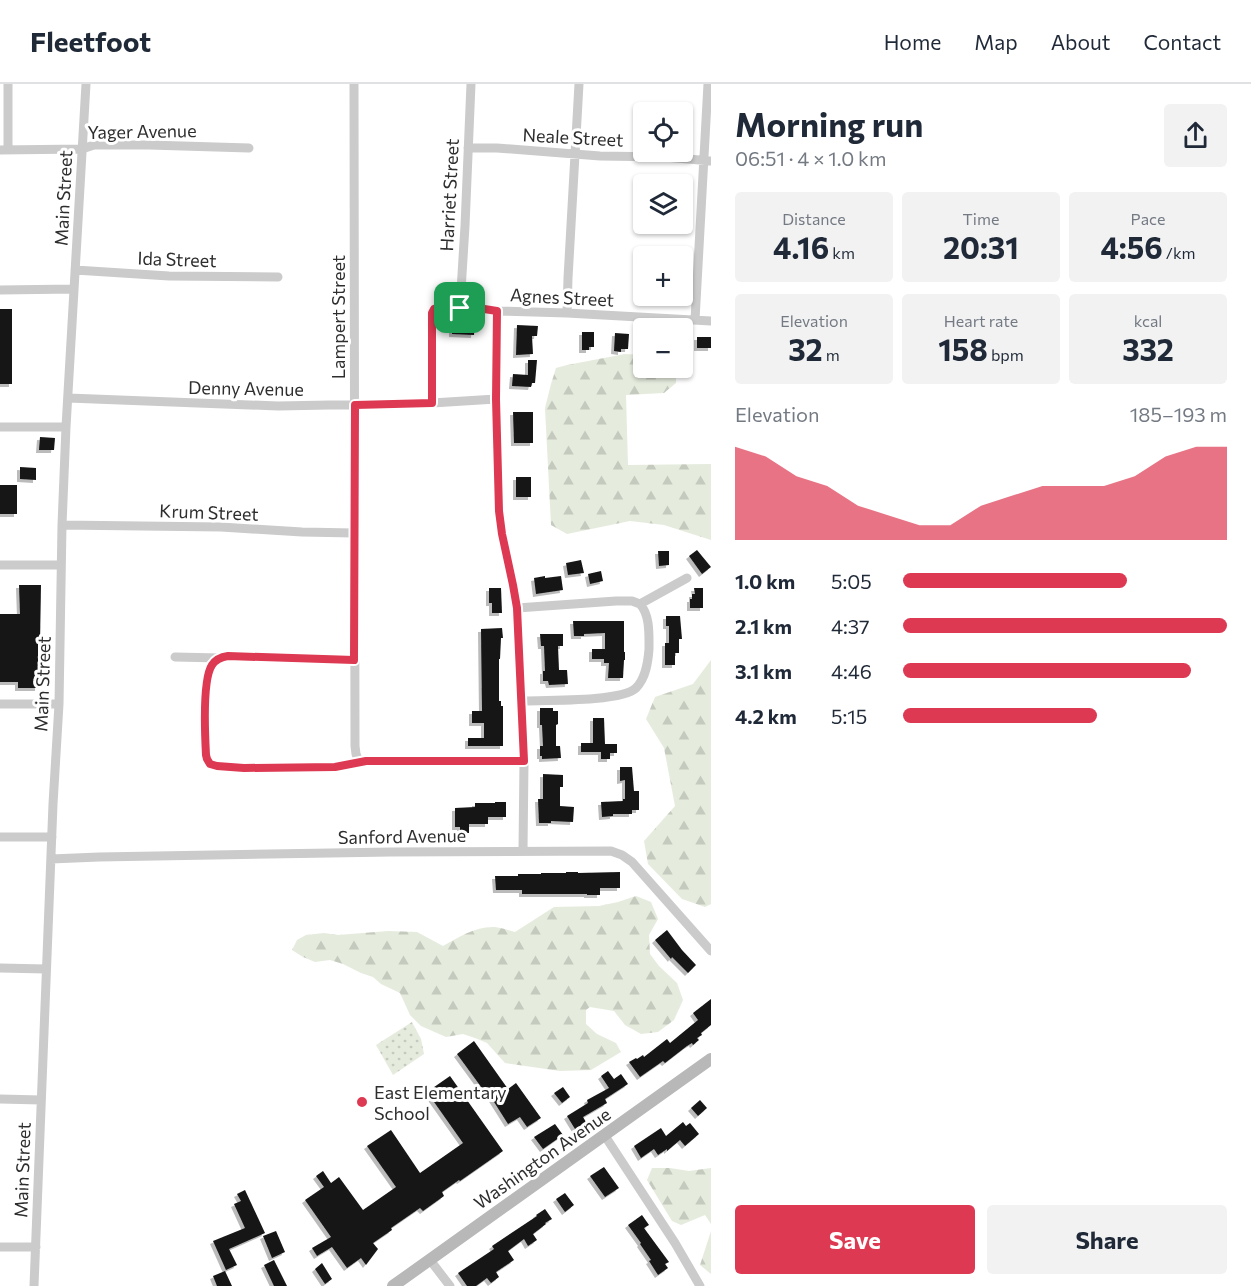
<!DOCTYPE html>
<html lang="en">
<head>
<meta charset="utf-8">
<style>
	body { margin:0; font-family:Commissioner,sans-serif; background:#f2f2f3; color:#1f2937; height:100vh; display:flex; flex-direction:column; font-size:22px; white-space:nowrap }
	* { box-sizing:border-box; margin:0 }
	p { font-size:20px; color:#747a83 }
	.icon { flex:none; width:33px; height:33px; fill:none; stroke:currentColor; stroke-width:2; stroke-linecap:round; stroke-linejoin:round }
	.map { position:relative; flex:1; overflow:hidden }
	.sheet { display:flex; flex-direction:column; background:#fff; width:540px }
	.sheet>* { flex:none }
	.tools { position:absolute; left:633px; top:18px; display:grid; gap:12px }
	.tools a { display:grid; place-items:center; width:60px; height:60px; border-radius:6px; background:#fff; box-shadow:0 2px 4px #0004; font-size:30px }
	.pin { position:absolute; display:grid; place-items:center; width:51px; height:51px; color:#fff; margin:-26px; border-radius:12px; box-shadow:0 3px 9px #0006 }
	.round { display:grid; place-items:center; flex:none; width:63px; height:63px; border-radius:6px; background:#f2f2f3 }
	.overview { display:flex; align-items:center; justify-content:space-between; height:102px; padding:0 24px }
	h1 { font-size:33px; font-weight:700; line-height:45px }
	.figures { display:grid; grid-template-columns:repeat(3,1fr); gap:9px; height:102px; padding:6px 24px }
	.figures div { display:grid; align-content:center; border-radius:6px; background:#f2f2f3; text-align:center }
	.figures b { font-size:30px; font-weight:700 }
	.figures small { font-size:16px; font-weight:400 }
	.figures p { font-size:16px }
	.chart { height:168px; padding:12px 24px }
	.chart p { display:flex; justify-content:space-between }
	.chart svg { width:100%; height:108px; margin-top:6px; fill:#dd3952; opacity:.7 }
	.action { display:flex; gap:12px; margin-top:auto; padding:12px 24px }
	.action a { flex:1; height:69px; border-radius:6px; background:#dd3952; color:#fff; font-size:24px; font-weight:700; line-height:69px; text-align:center }
	.action a+a { background:#f2f2f3; color:#1f2937 }
	ul { padding:0 24px; list-style:none; font-size:20px }
	li { display:grid; grid-template-columns:96px 72px 1fr; align-items:center; height:45px }
	li i { height:15px; border-radius:8px; background:#dd3952 }
	header { display:flex; align-items:center; gap:36px; box-sizing:border-box; height:84px; padding:0 30px; background:#fff; border-bottom:2px solid #e0e1e3 }
	header strong { font-size:28px }
	nav { display:flex; gap:33px; margin-inline-start:auto; font-size:21px }
	main { display:flex; flex:1; min-height:0 }
	.map>svg:first-child { display:block }
	.green { fill:url(#green-dots) }
	.forest { fill:url(#forest-firs) }
	.building { fill:#151515; filter:url(#shadow) }
	.lines { fill:none; stroke-linecap:round; stroke-linejoin:round }
	.street { stroke:#cbcbcb; stroke-width:9 }
	.secondary { stroke:#b8b8b8; stroke-width:12 }
	.route-casing { stroke:#fff; stroke-width:12 }
	.route { stroke:#dd3952; stroke-width:8 }
	.poi-dot { fill:#dd3952; stroke:#fff; stroke-width:2 }
	.labels { text-anchor:middle; dominant-baseline:central; stroke-width:6; stroke-linejoin:round; paint-order:stroke }
	.street-label { font-size:18px; fill:#2e2e2e; stroke:#fff }
	.poi-label { font-size:18px; fill:#2e2e2e; stroke:#fff; text-anchor:start }
</style>
</head>
<body>
<header>
<strong>Fleetfoot</strong>
<nav><a>Home</a><a>Map</a><a>About</a><a>Contact</a></nav>
</header>
<main>
<div class="map">
<svg width="711" height="1202" viewBox="0 0 711 1202">
	<defs>
		<pattern id="green-dots" width="8" height="8" patternUnits="userSpaceOnUse" patternTransform="scale(1.5)"><rect width="8" height="8" fill="#e5ebdd"/><path d="M2 2h.1M6 6h.1" fill="none" stroke="#c5cabe" stroke-width="1.8" stroke-linecap="round"/></pattern>
		<pattern id="forest-firs" width="22" height="20" patternUnits="userSpaceOnUse" patternTransform="scale(1.5)"><rect width="22" height="20" fill="#e5ebdd"/><path d="M5 1l3.5 6h-7zM16 11l3.5 6h-7z" fill="#c5cabe"/></pattern>
		<filter id="shadow"><feDropShadow dx="-3" dy="3" stdDeviation="0" flood-color="#0004"/></filter>
	</defs>
	<rect width="100%" height="100%" fill="#fff"/>
	<!-- green -->
	<path class="green" d="M 412,938 L 421,955 L 424,970 L 393,991 L 376,961 Z"/>
	<!-- forest -->
	<path class="forest" d="M 625,270 L 643,271 L 644,284 L 673,284 L 676,287 L 676,299 L 664,309 L 626,311 L 628,381 L 711,380 L 711,456 L 664,441 L 630,437 L 567,450 L 551,441 L 545,324 L 551,300 L 556,284 L 567,281 Z
		M 711,576 L 711,820 L 705,823 L 682,815 L 648,780 L 644,757 L 675,722 L 664,664 L 646,635 L 655,613 L 693,600 Z
		M 636,812 L 651,818 L 658,835 L 649,851 L 650,870 L 659,882 L 677,899 L 683,916 L 674,936 L 658,948 L 641,950 L 625,941 L 614,927 L 590,923 L 586,926 L 586,940 L 597,950 L 616,959 L 621,968 L 591,986 L 560,987 L 505,979 L 487,959 L 475,954 L 463,950 L 446,953 L 421,942 L 410,931 L 400,909 L 381,900 L 373,893 L 361,889 L 343,880 L 330,876 L 315,878 L 303,873 L 292,866 L 297,856 L 306,851 L 324,849 L 338,851 L 388,847 L 417,848 L 443,862 C 459,853 476,842 495,843 C 502,844 508,846 515,848 L 554,823 L 599,822 L 618,818 Z
		M 652,1084 L 670,1084 L 689,1087 L 711,1084 L 711,1140 L 705,1131 L 681,1141 L 672,1137 L 647,1096 Z
		M 711,1147 L 711,1190 L 700,1181 Z"/>
	<!-- building -->
	<path class="building" d="M 0,225 L 12,225 L 12,300 L 0,300 Z
		M 457,237 L 475,237 L 474,251 L 452,250 L 452,241 L 457,241 Z
		M 517,241 L 538,242 L 537,252 L 532,252 L 533,270 L 516,271 Z
		M 582,248 L 594,248 L 594,263 L 589,263 L 589,266 L 582,266 Z
		M 615,249 L 629,250 L 628,265 L 621,265 L 621,268 L 614,267 Z
		M 697,253 L 711,253 L 711,264 L 697,264 Z
		M 528,276 L 537,276 L 535,299 L 532,299 L 531,303 L 512,302 L 513,290 L 528,291 Z
		M 513,328 L 533,328 L 533,359 L 514,359 Z
		M 40,353 L 55,354 L 54,366 L 39,366 Z
		M 20,383 L 36,384 L 36,396 L 20,395 Z
		M 516,393 L 531,393 L 531,413 L 516,413 Z
		M 0,401 L 17,401 L 17,430 L 0,430 Z
		M 697,466 L 711,483 L 702,490 L 689,472 Z
		M 658,467 L 669,467 L 669,481 L 659,482 Z
		M 581,476 L 584,489 L 568,491 L 566,479 Z
		M 601,487 L 603,497 L 590,500 L 588,490 Z
		M 545,492 L 545,494 L 561,492 L 563,506 L 536,510 L 534,494 Z
		M 19,501 L 41,501 L 40,559 L 38,559 L 38,604 L 18,604 L 18,598 L 0,598 L 0,530 L 20,530 Z
		M 489,504 L 501,504 L 502,529 L 492,529 L 492,519 L 489,519 Z
		M 694,504 L 703,504 L 703,524 L 690,524 L 690,515 L 692,515 L 692,510 L 695,510 Z
		M 666,532 L 680,532 L 682,555 L 679,555 L 679,569 L 675,569 L 675,581 L 665,581 L 665,559 L 669,559 L 669,542 L 666,542 Z
		M 573,537 L 624,537 L 624,568 L 625,568 L 625,576 L 624,576 L 623,594 L 608,594 L 609,579 L 604,579 L 604,575 L 592,575 L 592,565 L 605,565 L 605,549 L 584,550 L 584,552 L 574,552 Z
		M 502,544 L 503,554 L 501,554 L 500,575 L 499,575 L 499,617 L 501,617 L 501,622 L 503,622 L 503,662 L 468,662 L 468,654 L 484,654 L 484,639 L 472,639 L 472,627 L 482,627 L 481,545 Z
		M 540,550 L 563,550 L 563,562 L 558,562 L 559,586 L 567,586 L 568,600 L 549,601 L 548,597 L 543,597 L 543,587 L 545,587 L 544,562 L 541,562 Z
		M 540,624 L 553,624 L 553,627 L 558,627 L 558,640 L 556,641 L 556,662 L 560,662 L 561,674 L 542,675 L 542,672 L 540,672 L 540,662 L 543,662 L 542,641 L 540,641 Z
		M 593,634 L 604,634 L 605,660 L 617,660 L 617,669 L 610,669 L 610,675 L 601,675 L 601,668 L 581,668 L 581,659 L 593,659 Z
		M 620,683 L 632,683 L 634,707 L 639,707 L 639,726 L 632,726 L 632,730 L 613,730 L 613,732 L 602,733 L 601,718 L 623,717 L 623,715 L 625,715 L 625,696 L 620,697 Z
		M 543,690 L 563,691 L 563,703 L 560,703 L 560,722 L 574,723 L 573,738 L 551,737 L 551,739 L 539,739 L 538,715 L 543,715 Z
		M 495,718 L 506,718 L 506,733 L 488,733 L 488,740 L 469,740 L 469,749 L 460,749 L 460,743 L 455,743 L 455,724 L 475,723 L 475,719 L 495,719 Z
		M 566,788 L 578,788 L 578,789 L 620,788 L 620,804 L 600,804 L 600,811 L 587,811 L 587,810 L 522,810 L 522,806 L 496,806 L 495,792 L 518,792 L 518,790 L 541,790 L 541,789 L 566,789 Z
		M 667,846 L 682,866 L 696,881 L 688,889 L 672,873 L 671,875 L 655,856 Z
		M 711,915 L 711,941 L 701,949 L 702,951 L 697,954 L 699,956 L 693,961 L 692,959 L 687,962 L 665,979 L 663,977 L 640,993 L 629,978 L 636,974 L 637,975 L 643,971 L 644,973 L 667,955 L 670,959 L 698,936 L 693,929 Z
		M 474,957 L 508,1005 L 516,999 L 541,1034 L 527,1043 L 520,1033 L 508,1040 L 489,1010 L 487,1011 L 457,970 Z
		M 608,987 L 614,995 L 621,990 L 628,1000 L 605,1015 L 607,1019 L 583,1033 L 586,1038 L 575,1045 L 567,1032 L 588,1019 L 587,1016 L 609,1004 L 601,992 Z
		M 450,992 L 503,1067 L 460,1097 L 459,1096 L 442,1108 L 444,1112 L 423,1127 L 420,1124 L 391,1144 L 392,1146 L 373,1159 L 378,1165 L 366,1181 L 361,1174 L 347,1184 L 332,1163 L 317,1172 L 312,1164 L 331,1153 L 305,1116 L 324,1103 L 316,1092 L 323,1087 L 331,1099 L 339,1093 L 363,1126 L 396,1103 L 367,1062 L 391,1046 L 420,1089 L 463,1059 L 427,1008 Z
		M 563,1003 L 570,1013 L 562,1019 L 554,1009 Z
		M 700,1016 L 707,1024 L 698,1032 L 691,1024 Z
		M 683,1038 L 686,1042 L 690,1039 L 699,1050 L 685,1062 L 680,1056 L 667,1067 L 667,1065 L 658,1071 L 654,1065 L 641,1074 L 634,1062 L 661,1044 L 666,1052 Z
		M 555,1040 L 563,1051 L 543,1065 L 534,1053 Z
		M 604,1083 L 619,1104 L 605,1113 L 590,1092 Z
		M 245,1106 L 265,1149 L 229,1165 L 237,1181 L 226,1186 L 213,1157 L 245,1144 L 234,1120 L 241,1117 L 237,1110 Z
		M 565,1109 L 574,1121 L 565,1128 L 556,1115 Z
		M 545,1125 L 552,1135 L 545,1139 L 546,1140 L 533,1150 L 537,1156 L 528,1162 L 524,1155 L 508,1167 L 514,1176 L 496,1188 L 499,1193 L 491,1199 L 487,1194 L 476,1202 L 467,1202 L 458,1189 L 494,1165 L 492,1162 L 537,1132 L 536,1131 Z
		M 642,1131 L 649,1141 L 644,1144 L 669,1178 L 665,1180 L 668,1184 L 658,1191 L 649,1177 L 651,1176 L 640,1160 L 641,1159 L 628,1141 Z
		M 276,1147 L 285,1168 L 272,1174 L 263,1152 Z
		M 274,1176 L 287,1202 L 274,1202 L 264,1181 Z
		M 322,1179 L 332,1195 L 325,1200 L 315,1185 Z
		M 225,1187 L 232,1202 L 217,1202 L 213,1192 Z"/>
	<g class="lines">
		<!-- street -->
		<path class="street" d="M 8,0 L 8,66
			M 354,0 L 355,662 L 356,670 L 358,675 L 364,678
			M 468,64 L 497,64 L 600,72 L 665,73 L 711,77
			M 0,66 L 82,65 L 94,61 L 149,61 L 249,64
			M 75,186 L 169,192 L 278,193
			M 0,206 L 74,205
			M 460,223 L 465,142 L 471,0
			M 497,227 L 496,315 L 499,427 L 502,450 L 513,501 L 517,524 L 524,677 L 523,767
			M 567,229 L 568,194 L 579,0
			M 695,236 L 708,0
			M 68,314 L 278,322 L 432,319 L 496,315
			M 432,319 L 432,229 L 433,226 L 438,224 L 478,224 L 497,227 L 567,229 L 711,237
			M 0,343 L 66,343
			M 62,441 L 221,443 L 302,448 L 354,449
			M 0,481 L 61,481
			M 517,524 L 616,517 L 632,517 L 640,520 L 687,494
			M 175,573 L 220,574 L 228,571 L 354,576
			M 220,574 C 216,577 212,579 210,584 C 203,599 205,652 206,671 L 207,675 L 210,680 L 217,682 L 244,684 L 335,683 L 366,677 L 524,677
			M 521,617 C 544,616 622,618 636,604 C 646,594 648,578 649,565 C 649,550 650,531 640,520
			M 0,620 L 59,620
			M 0,753 L 52,753
			M 51,775 L 99,773 L 391,768 L 611,767 L 622,771 L 632,778 L 711,867
			M 0,884 L 46,885
			M 0,1015 L 41,1016
			M 605,1052 L 675,1159 L 700,1202
			M 0,1163 L 36,1163
			M 430,1176 L 450,1202
			M 34,1202 L 53,720 L 59,620 L 62,441 L 66,343 L 86,0"/>
		<!-- secondary -->
		<path class="secondary" d="M 393,1202 L 711,975"/>
	</g>
	<g class="lines">
		<defs>
			<path id="route" d="M 438,224 L 478,224 L 497,227 L 496,315 L 499,427 L 502,450 L 513,501 L 517,524 L 524,677 L 366,677 L 335,683 L 244,684 L 217,682 L 210,680 L 207,675 L 206,671 C 205,652 202,596 212,581 C 216,575 221,573 228,572 L 354,576 L 355,321 L 432,319 L 432,229 L 434,225 Z"/>
		</defs>
		<!-- route casing -->
		<use href="#route" class="route-casing"/>
		<!-- route -->
		<use href="#route" class="route"/>
	</g>
	<!-- markers -->
	<circle class="poi-dot" cx="362" cy="1018" r="6"/>
	<g class="labels">
		<!-- street labels -->
		<g class="street-label">
			<text transform="translate(142 47) rotate(-1)">Yager Avenue</text>
			<text transform="translate(573 53) rotate(3)">Neale Street</text>
			<text transform="translate(449 111) rotate(-87)">Harriet Street</text>
			<text transform="translate(63 114) rotate(-87)">Main Street</text>
			<text transform="translate(177 175) rotate(2)">Ida Street</text>
			<text transform="translate(562 213) rotate(3)">Agnes Street</text>
			<text transform="translate(338 233) rotate(-90)">Lampert Street</text>
			<text transform="translate(246 304) rotate(1)">Denny Avenue</text>
			<text transform="translate(209 428) rotate(2)">Krum Street</text>
			<text transform="translate(42 600) rotate(-88)">Main Street</text>
			<text transform="translate(402 752) rotate(-1)">Sanford Avenue</text>
			<text transform="translate(542 1074) rotate(-35)">Washington Avenue</text>
			<text transform="translate(22 1086) rotate(-88)">Main Street</text>
		</g>
		<!-- poi labels -->
		<g class="poi-label">
			<text x="374" y="1008">East Elementary<tspan x="374" dy="21">School</tspan></text>
		</g>
	</g>
</svg>
<div class="tools">
<a><svg class="icon" aria-label="locate" viewBox="0 0 24 24"><circle cx="12" cy="12" r="6"/><path d="M12 2v4M12 18v4M2 12h4M18 12h4"/></svg></a>
<a><svg class="icon" aria-label="layers" viewBox="0 0 24 24"><path d="M12 4l9 5-9 5-9-5zM3 14l9 5 9-5"/></svg></a>
<a>+</a>
<a>−</a>
</div>
<div class="pin" style="left:460px;top:224px;background:#1e9e55"><svg class="icon" aria-label="arrive" viewBox="0 0 24 24"><path d="M6 21V4h12l-3 4 3 4H6"/></svg></div>
</div>
<section class="sheet">
<div class="overview"><div><h1>Morning run</h1><p>06:51 · 4 × 1.0 km</p></div><a class="round"><svg class="icon" aria-label="share" viewBox="0 0 24 24"><path d="M12 15V3M7 8l5-5 5 5M5 13v7h14v-7"/></svg></a></div>
<div class="figures">
<div><p>Distance</p><b>4.16<small> km</small></b></div>
<div><p>Time</p><b>20:31</b></div>
<div><p>Pace</p><b>4:56<small> /km</small></b></div>
</div>
<div class="figures">
<div><p>Elevation</p><b>32<small> m</small></b></div>
<div><p>Heart rate</p><b>158<small> bpm</small></b></div>
<div><p>kcal</p><b>332</b></div>
</div>
<div class="chart"><p><span>Elevation</span>185–193 m</p>
<svg viewBox="0 0 160 44" preserveAspectRatio="none"><path d="M0 44V6L10 10L20 18L30 22L40 30L50 34L60 38L70 38L80 30L90 26L100 22L110 22L120 22L130 18L140 10L150 6L160 6V44z"/></svg>
</div>
<ul>
<li><b>1.0 km</b>5:05<i style="width:69%"></i></li>
<li><b>2.1 km</b>4:37<i style="width:100%"></i></li>
<li><b>3.1 km</b>4:46<i style="width:89%"></i></li>
<li><b>4.2 km</b>5:15<i style="width:60%"></i></li>
</ul>
<div class="action"><a>Save</a><a>Share</a></div>
</section>
</main>
</body>
</html>
